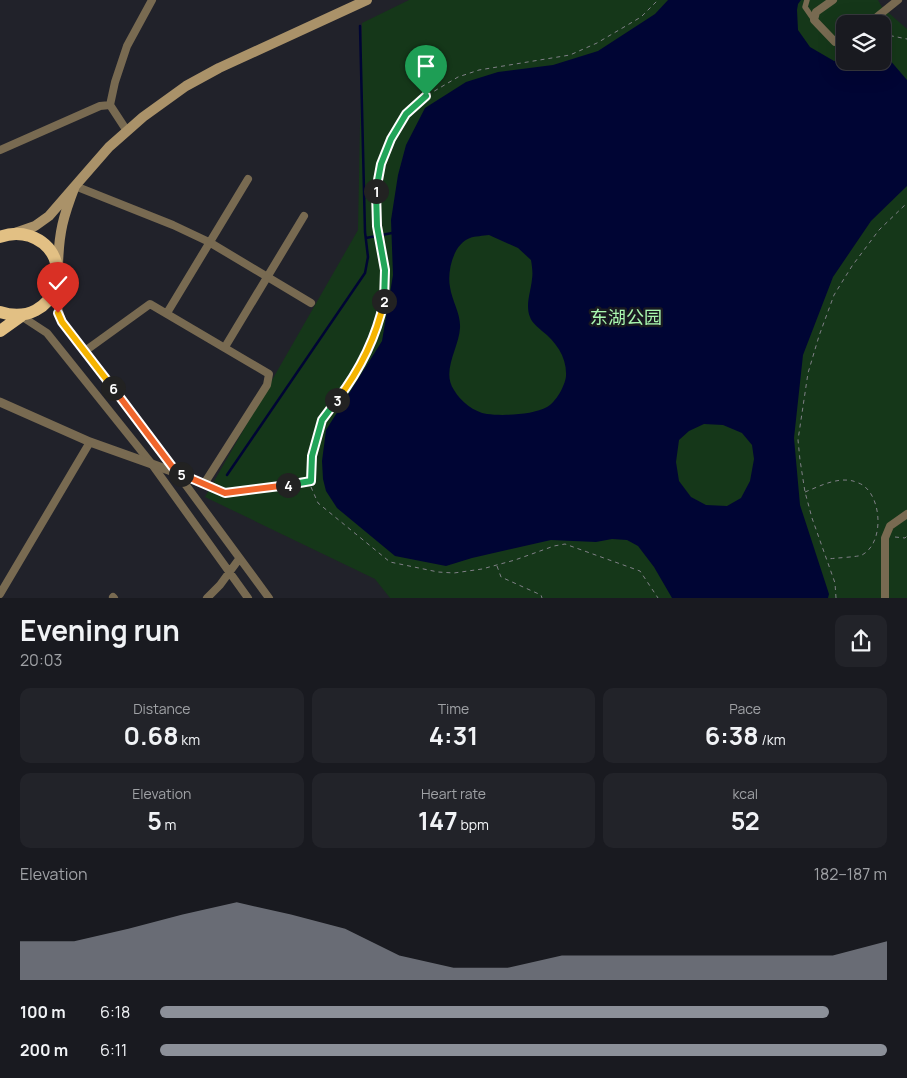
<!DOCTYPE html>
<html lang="en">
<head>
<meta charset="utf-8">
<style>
	body { margin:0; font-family:Manrope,"Noto Sans SC",sans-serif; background:#222329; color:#f1f3f6; height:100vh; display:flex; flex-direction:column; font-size:19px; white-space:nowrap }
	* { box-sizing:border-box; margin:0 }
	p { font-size:16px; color:#9fa1a5 }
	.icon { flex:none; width:28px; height:28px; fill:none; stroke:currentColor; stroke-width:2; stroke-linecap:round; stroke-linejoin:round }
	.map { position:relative; height:598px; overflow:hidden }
	.drawer { display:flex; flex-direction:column; background:#191a20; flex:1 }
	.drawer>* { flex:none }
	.buttons { position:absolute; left:836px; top:15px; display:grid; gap:10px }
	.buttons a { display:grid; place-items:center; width:55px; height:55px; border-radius:10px; background:#191a20; box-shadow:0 5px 20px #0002,0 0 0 1px #37383e; font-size:25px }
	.pin { position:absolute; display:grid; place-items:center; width:42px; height:42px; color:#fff; margin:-51px -21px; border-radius:50% 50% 50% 0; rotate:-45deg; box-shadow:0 0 5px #0007 }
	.pin .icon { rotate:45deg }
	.km { position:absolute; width:25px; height:25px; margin:-12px; border-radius:50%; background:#222; color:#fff; font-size:14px; line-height:25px; text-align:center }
	.round { display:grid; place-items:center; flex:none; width:52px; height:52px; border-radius:10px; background:#222329 }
	.overview { display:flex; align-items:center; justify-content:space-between; height:85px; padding:0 20px }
	h1 { font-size:28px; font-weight:700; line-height:38px }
	.figures { display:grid; grid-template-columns:repeat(3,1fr); gap:8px; height:85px; padding:5px 20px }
	.figures div { display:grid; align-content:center; border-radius:10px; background:#222329; text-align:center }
	.figures b { font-size:25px; font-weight:700 }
	.figures small { font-size:14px; font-weight:400 }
	.figures p { font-size:14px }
	.chart { height:140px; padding:10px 20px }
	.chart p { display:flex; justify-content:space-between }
	.chart svg { width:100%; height:90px; margin-top:5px; fill:#8c9099; opacity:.7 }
	ul { padding:0 20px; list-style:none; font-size:16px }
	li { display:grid; grid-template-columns:80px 60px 1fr; align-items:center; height:38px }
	li i { height:12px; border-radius:6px; background:#8c9099 }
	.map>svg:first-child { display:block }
	.green { fill:#153719; fill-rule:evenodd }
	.water { fill:#000534; fill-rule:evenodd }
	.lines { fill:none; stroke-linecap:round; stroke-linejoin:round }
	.stream { stroke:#000534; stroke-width:2.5 }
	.path { stroke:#808087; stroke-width:1; stroke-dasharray:4 4; stroke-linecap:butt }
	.service { stroke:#786a51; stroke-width:4 }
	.pedestrian { stroke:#786a51; stroke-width:5.5 }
	.minor { stroke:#786a51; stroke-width:8 }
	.tertiary { stroke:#786a51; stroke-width:9 }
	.secondary { stroke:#aa9269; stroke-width:10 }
	.trunk { stroke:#e2c084; stroke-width:12 }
	.split-1-casing { stroke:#fff; stroke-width:10 }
	.split-2-casing { stroke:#fff; stroke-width:10 }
	.split-3-casing { stroke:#fff; stroke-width:10 }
	.split-4-casing { stroke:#fff; stroke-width:10 }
	.split-5-casing { stroke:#fff; stroke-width:10 }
	.split-6-casing { stroke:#fff; stroke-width:10 }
	.split-7-casing { stroke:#fff; stroke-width:10 }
	.split-1 { stroke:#22a559; stroke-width:6 }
	.split-2 { stroke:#22a559; stroke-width:6 }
	.split-3 { stroke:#f5b400; stroke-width:6 }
	.split-4 { stroke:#22a559; stroke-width:6 }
	.split-5 { stroke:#f0652b; stroke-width:6 }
	.split-6 { stroke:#f0652b; stroke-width:6 }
	.split-7 { stroke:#f5b400; stroke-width:6 }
	.labels { text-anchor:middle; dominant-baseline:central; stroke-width:5; stroke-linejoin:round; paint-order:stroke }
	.park-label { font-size:18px; fill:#a9f6af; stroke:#181920 }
</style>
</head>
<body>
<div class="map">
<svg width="907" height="598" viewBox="0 0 907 598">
	<rect width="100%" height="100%" fill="#21222a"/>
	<!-- green -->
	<path class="green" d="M 409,0 L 878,0 L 882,7 L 907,29 L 907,598 L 390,598 L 375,579 L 205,497 L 358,230 L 362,23 ZM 845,24 L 882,24 L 882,61 L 845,61 Z"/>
	<!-- water -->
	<path class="water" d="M 668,0 L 801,0 L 798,4 L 797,10 L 798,30 L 810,47 L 834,61 L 845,59 L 845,61 L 882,61 L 883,52 L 907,80 L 907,186 L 871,221 L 833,277 L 803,355 L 794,438 L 800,505 L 829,594 L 828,598 L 672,598 L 654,567 L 638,546 L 627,540 L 612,539 L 596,542 L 551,540 L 472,558 L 446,566 L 395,556 L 337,508 L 326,491 L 323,479 L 322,461 L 326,430 L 382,341 L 393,275 L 391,220 L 398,175 L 406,145 L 425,108 L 466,82 L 498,72 L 553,65 L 598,51 L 655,14 ZM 489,235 L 518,248 L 531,260 C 532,266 533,273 532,279 C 531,291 525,305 530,317 C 532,323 538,327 542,331 C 556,342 567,357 566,376 C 565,386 556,402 547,407 C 533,415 502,416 487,414 C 474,412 461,402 454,390 C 441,371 459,348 460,328 C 461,314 452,301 450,287 C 447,272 453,244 470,238 C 475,236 483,236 489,235 ZM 704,424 L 723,425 L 742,433 L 752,445 L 754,459 L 750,481 L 741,498 L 727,506 L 706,505 L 691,497 L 679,481 L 676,462 L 679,440 L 689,431 Z"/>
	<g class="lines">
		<!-- stream -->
		<path class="stream" d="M 366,238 L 392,233
			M 227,475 L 365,273 L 368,257 L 365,232 L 360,26"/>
		<!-- path -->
		<path class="path" d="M 882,34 L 907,39
			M 311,476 L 312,456 L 322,420 L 348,385 L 366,356 L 379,322 L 385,294 L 385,270 L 377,226 L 376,191 L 381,164 L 391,139 L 406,114 L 426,96 L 458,77 L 479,70 L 570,55 L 597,43 L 641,17 L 658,0
			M 311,487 L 318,503 L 390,562 L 438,572 L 454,573 L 482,569 L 515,560 L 554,546 L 565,544 L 640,571 L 658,598
			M 805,492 C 820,486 837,477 853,481 C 856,482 862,484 864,486 C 882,500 884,543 862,555 C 858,557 834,558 828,559
			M 895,537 L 905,538 L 907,536
			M 497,566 L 501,577 L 541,595 L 542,598
			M 836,598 L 835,583 L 812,518 L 805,492 L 800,460 L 798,440 L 808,373 L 819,336 L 834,295 L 852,266 L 879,230 L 907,203"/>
		<!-- service -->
		<path class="service" d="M 179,474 L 225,493 L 311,481"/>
		<!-- pedestrian -->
		<path class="pedestrian" d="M 807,0 L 805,7 L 814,20"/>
		<!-- minor -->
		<path class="minor" d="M 833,0 L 816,12 L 814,20 L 835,42 L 845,42
			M 868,24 L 898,0
			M 110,105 L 115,82 L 127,46 L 152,0
			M 0,150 L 100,106 L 110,105 L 127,131
			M 75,186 L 173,225 L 209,242 L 311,303
			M 54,292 L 62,322 L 177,473 L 269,598
			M 167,313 L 248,179
			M 21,316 L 47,333 L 151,463 L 248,598
			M 225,347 L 304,216
			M 85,351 L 150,304 L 269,374 L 267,385 L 204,484
			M 0,594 L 90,442
			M 113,597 L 114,598
			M 207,598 L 220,585 L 239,559
			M 885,598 L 885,538 L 890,526 L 907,514"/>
		<!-- tertiary -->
		<path class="tertiary" d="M 0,402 L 90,442 L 177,473"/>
		<!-- secondary -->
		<path class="secondary" d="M 75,186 L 109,147 L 143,117 L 186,86 L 219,68 L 367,0
			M 15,233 L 35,226 L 49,216 L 75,186 C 63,217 59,232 58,265"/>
		<!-- trunk -->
		<path class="trunk" d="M 0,237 C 10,233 20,233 30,236 C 80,254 57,330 0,312
			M 0,331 L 21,316"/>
	</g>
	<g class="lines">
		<defs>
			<path id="split-1" d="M 376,191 L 381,164 L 391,139 L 406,114 L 426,96"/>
			<path id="split-2" d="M 376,191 L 377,226 L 385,270 L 384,301"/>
			<path id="split-3" d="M 337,400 C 360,370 376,339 384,301"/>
			<path id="split-4" d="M 288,485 L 311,481 L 312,456 L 322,420 L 337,400"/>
			<path id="split-5" d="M 181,474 L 225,493 L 288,485"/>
			<path id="split-6" d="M 113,388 L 177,473 L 181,474"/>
			<path id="split-7" d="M 58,313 L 62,322 L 113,388"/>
		</defs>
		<!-- split-1 casing -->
		<use href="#split-1" class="split-1-casing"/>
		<!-- split-2 casing -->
		<use href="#split-2" class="split-2-casing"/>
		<!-- split-3 casing -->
		<use href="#split-3" class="split-3-casing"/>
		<!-- split-4 casing -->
		<use href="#split-4" class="split-4-casing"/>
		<!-- split-5 casing -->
		<use href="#split-5" class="split-5-casing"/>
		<!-- split-6 casing -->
		<use href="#split-6" class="split-6-casing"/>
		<!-- split-7 casing -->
		<use href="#split-7" class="split-7-casing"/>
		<!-- split-1 -->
		<use href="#split-1" class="split-1"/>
		<!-- split-2 -->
		<use href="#split-2" class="split-2"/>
		<!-- split-3 -->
		<use href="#split-3" class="split-3"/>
		<!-- split-4 -->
		<use href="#split-4" class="split-4"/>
		<!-- split-5 -->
		<use href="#split-5" class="split-5"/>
		<!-- split-6 -->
		<use href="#split-6" class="split-6"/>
		<!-- split-7 -->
		<use href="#split-7" class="split-7"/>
	</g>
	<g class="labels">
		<!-- park labels -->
		<g class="park-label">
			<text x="626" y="317">东湖公园</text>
		</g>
	</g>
</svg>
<div class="buttons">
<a><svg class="icon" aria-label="layers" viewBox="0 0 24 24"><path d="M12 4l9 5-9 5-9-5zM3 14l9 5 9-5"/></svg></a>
</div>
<div class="pin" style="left:426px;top:96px;background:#1e9e55"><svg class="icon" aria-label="arrive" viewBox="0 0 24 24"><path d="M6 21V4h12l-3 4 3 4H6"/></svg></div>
<div class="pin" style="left:58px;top:313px;background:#d93025"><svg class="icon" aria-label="check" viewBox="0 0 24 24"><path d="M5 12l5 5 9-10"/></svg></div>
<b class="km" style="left:376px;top:191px">1</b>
<b class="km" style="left:384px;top:301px">2</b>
<b class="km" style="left:337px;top:400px">3</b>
<b class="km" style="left:288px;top:485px">4</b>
<b class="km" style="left:181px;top:474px">5</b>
<b class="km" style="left:113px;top:388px">6</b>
</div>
<section class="drawer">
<div class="overview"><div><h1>Evening run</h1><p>20:03</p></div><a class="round"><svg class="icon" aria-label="share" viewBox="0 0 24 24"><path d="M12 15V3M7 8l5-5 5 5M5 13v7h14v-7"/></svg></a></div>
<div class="figures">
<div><p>Distance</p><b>0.68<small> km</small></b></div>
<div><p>Time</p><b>4:31</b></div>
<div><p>Pace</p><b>6:38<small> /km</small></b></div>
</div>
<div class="figures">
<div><p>Elevation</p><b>5<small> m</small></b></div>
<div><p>Heart rate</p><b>147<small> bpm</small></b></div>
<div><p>kcal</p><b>52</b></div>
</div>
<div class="chart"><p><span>Elevation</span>182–187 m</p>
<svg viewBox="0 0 160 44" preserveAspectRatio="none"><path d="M0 44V25L10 25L20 19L30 12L40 6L50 12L60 19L70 32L80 38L90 38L100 32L110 32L120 32L130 32L140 32L150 32L160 25V44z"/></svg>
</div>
<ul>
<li><b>100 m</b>6:18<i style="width:92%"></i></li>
<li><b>200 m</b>6:11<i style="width:100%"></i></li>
</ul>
</section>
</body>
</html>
